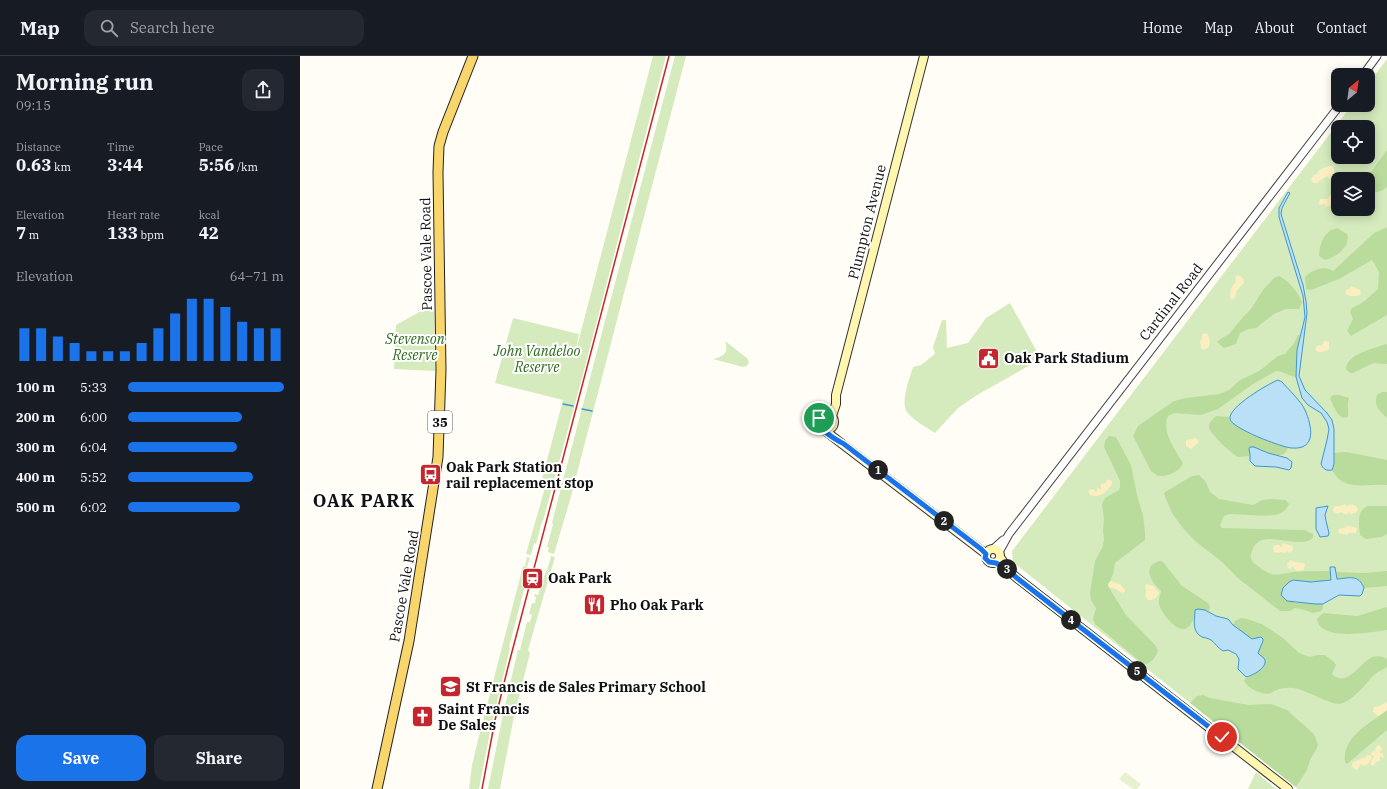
<!DOCTYPE html>
<html lang="en">
<head>
<meta charset="utf-8">
<style>
	body { margin:0; font-family:"IBM Plex Serif",serif; background:#242831; color:#f1f3f6; height:100vh; display:flex; flex-direction:column; font-size:15px; white-space:nowrap }
	* { box-sizing:border-box; margin:0 }
	p { font-size:13px; color:#9ea1a6 }
	.icon { flex:none; width:22px; height:22px; fill:none; stroke:currentColor; stroke-width:2; stroke-linecap:round; stroke-linejoin:round }
	.map { position:relative; flex:1; overflow:hidden }
	.details { display:flex; flex-direction:column; background:#171b24; width:300px }
	.details>* { flex:none }
	.needle { width:26px; rotate:29deg }
	.controls { position:absolute; left:1031px; top:12px; display:grid; gap:8px }
	.controls a { display:grid; place-items:center; width:44px; height:44px; border-radius:8px; background:#171b24; box-shadow:0 2px 10px #0003; font-size:20px }
	.pin { position:absolute; display:grid; place-items:center; width:34px; height:34px; color:#fff; margin:-17px; border:2px solid #fff; border-radius:50%; box-shadow:0 1px 4px #0007 }
	.km { position:absolute; width:20px; height:20px; margin:-10px; border-radius:50%; background:#222; color:#fff; font-size:11px; line-height:20px; text-align:center }
	.round { display:grid; place-items:center; flex:none; width:42px; height:42px; border-radius:12px; background:#242831 }
	.head { display:flex; align-items:center; justify-content:space-between; height:68px; padding:0 16px }
	h1 { font-size:22px; font-weight:700; line-height:30px }
	.stats { display:grid; grid-template-columns:repeat(3,1fr); gap:6px; height:68px; padding:4px 16px }
	.stats div { display:grid; align-content:center }
	.stats b { font-size:17px; font-weight:700 }
	.stats small { font-size:11px; font-weight:400 }
	.stats p { font-size:11px }
	.chart { height:112px; padding:8px 16px }
	.chart p { display:flex; justify-content:space-between }
	.chart svg { width:100%; height:72px; margin-top:4px; stroke:#1a73e8; stroke-width:6 }
	.button { display:flex; gap:8px; margin-top:auto; padding:8px 16px }
	.button a { flex:1; height:46px; border-radius:12px; background:#1a73e8; color:#fff; font-size:16px; font-weight:700; line-height:46px; text-align:center }
	.button a+a { background:#242831; color:#f1f3f6 }
	ul { padding:0 16px; list-style:none; font-size:13px }
	li { display:grid; grid-template-columns:64px 48px 1fr; align-items:center; height:30px }
	li i { height:10px; border-radius:5px; background:#1a73e8 }
	header { display:flex; align-items:center; gap:24px; box-sizing:border-box; height:56px; padding:0 20px; background:#171b24; border-bottom:1px solid #363941 }
	header strong { font-size:19px }
	nav { display:flex; gap:22px; margin-inline-start:auto; font-size:14px }
	.search { width:280px; height:36px; background:#242831; display:flex; align-items:center; gap:10px; box-sizing:border-box; padding:0 14px; border-radius:12px; color:#9ea1a6; font-size:15px }
	main { display:flex; flex:1; min-height:0 }
	.map>svg:first-child { display:block }
	.green { fill:#d5ebbd; fill-rule:evenodd }
	.forest { fill:#b9dc9c }
	.sand { fill:#fbeec1 }
	.pitch { fill:#e6f2cf }
	.water { fill:#b9e0f7; stroke:#3f96cf }
	.lines { fill:none; stroke-linecap:round; stroke-linejoin:round }
	.stream { stroke:#3f96cf; stroke-width:1.5 }
	.tertiary-casing { stroke:#444; stroke-width:9 }
	.secondary-casing { stroke:#333; stroke-width:10 }
	.primary-casing { stroke:#222; stroke-width:11 }
	.tertiary { stroke:#fff; stroke-width:7 }
	.secondary { stroke:#fff6b0; stroke-width:8 }
	.primary { stroke:#f9d66b; stroke-width:9 }
	.rail { stroke:#c4262e; stroke-width:1.5 }
	.route-casing { stroke:#fff; stroke-width:8 }
	.route { stroke:#1a73e8; stroke-width:5 }
	.labels { text-anchor:middle; dominant-baseline:central; stroke-width:4; stroke-linejoin:round; paint-order:stroke }
	.shield { fill:#fff; stroke:#585858; stroke-width:1 }
	.shield-label { font-size:13px; font-weight:bold; fill:#111 }
	.street-label { font-size:14px; fill:#111; stroke:#fff }
	.park-label { font-size:14px; font-style:italic; fill:#2f6b1f; stroke:#fff }
	.poi-label { font-size:14px; font-weight:bold; fill:#111; stroke:#fff; text-anchor:start }
	.district-label { font-size:18px; font-weight:bold; letter-spacing:1px; fill:#111; stroke:#fff }
</style>
</head>
<body>
<header>
<strong>Map</strong>
<div class="search"><svg class="icon" aria-label="search" viewBox="0 0 24 24"><circle cx="10" cy="10" r="6"/><path d="M15 15l6 6"/></svg>Search here</div>
<nav><a>Home</a><a>Map</a><a>About</a><a>Contact</a></nav>
</header>
<main>
<section class="details">
<div class="head"><div><h1>Morning run</h1><p>09:15</p></div><a class="round"><svg class="icon" aria-label="share" viewBox="0 0 24 24"><path d="M12 15V3M7 8l5-5 5 5M5 13v7h14v-7"/></svg></a></div>
<div class="stats">
<div><p>Distance</p><b>0.63<small> km</small></b></div>
<div><p>Time</p><b>3:44</b></div>
<div><p>Pace</p><b>5:56<small> /km</small></b></div>
</div>
<div class="stats">
<div><p>Elevation</p><b>7<small> m</small></b></div>
<div><p>Heart rate</p><b>133<small> bpm</small></b></div>
<div><p>kcal</p><b>42</b></div>
</div>
<div class="chart"><p><span>Elevation</span>64–71 m</p>
<svg viewBox="0 0 160 44" preserveAspectRatio="none"><path d="M5 44V24M15 44V24M25 44V29M35 44V33M45 44V38M55 44V38M65 44V38M75 44V33M85 44V24M95 44V15M105 44V6M115 44V6M125 44V11M135 44V20M145 44V24M155 44V24"/></svg>
</div>
<ul>
<li><b>100 m</b>5:33<i style="width:100%"></i></li>
<li><b>200 m</b>6:00<i style="width:73%"></i></li>
<li><b>300 m</b>6:04<i style="width:70%"></i></li>
<li><b>400 m</b>5:52<i style="width:80%"></i></li>
<li><b>500 m</b>6:02<i style="width:72%"></i></li>
</ul>
<div class="button"><a>Save</a><a>Share</a></div>
</section>
<div class="map">
<svg width="1087" height="733" viewBox="0 0 1087 733">
	<rect width="100%" height="100%" fill="#fffdf5"/>
	<!-- green -->
	<path class="green" d="M 353,0 L 366,0 L 282,322 L 243,465 L 242,465 L 236,488 L 234,487 L 231,499 L 226,498 L 247,425 L 242,423 L 263,344 L 195,327 L 213,262 L 279,278 L 274,302 Z
		M 375,0 L 386,0 L 270,444 L 254,498 L 248,496 L 249,491 L 247,491 L 253,468 L 252,467 L 262,428 Z
		M 1087,3 L 1087,733 L 998,733 L 713,506 L 712,495 L 1052,49 L 1068,49 L 1068,28 ZM 1038,71 L 1068,71 L 1068,101 L 1038,101 ZM 1038,123 L 1068,123 L 1068,153 L 1038,153 Z
		M 710,247 L 741,303 L 677,339 L 658,352 L 635,377 C 626,371 614,365 607,356 C 600,347 610,321 613,311 L 621,309 L 635,298 L 633,291 L 642,264 L 646,264 L 647,292 L 668,287 L 686,262 Z
		M 125,253 L 134,253 L 135,315 L 94,313 L 96,269 Z
		M 425,285 L 447,302 L 449,306 L 447,310 L 443,311 L 413,303 C 424,300 429,297 425,285 Z
		M 251,500 L 255,501 L 228,594 L 230,597 L 213,665 L 200,733 L 188,733 L 203,658 L 218,594 L 220,594 L 227,566 L 230,566 L 232,559 L 229,558 L 232,547 L 235,547 L 236,541 L 234,540 L 235,538 L 238,539 L 246,515 L 247,515 Z
		M 227,501 L 230,502 L 225,517 L 228,518 L 209,591 L 210,592 L 191,671 L 179,733 L 169,733 L 172,709 L 178,684 L 223,510 L 225,511 Z
		M 956,716 L 976,733 L 948,733 Z"/>
	<!-- forest -->
	<path class="forest" d="M 1087,94 L 1087,131 C 1080,136 1076,138 1068,134 L 1068,123 L 1066,123 Z
		M 1087,171 L 1087,259 L 1051,280 L 1047,275 L 1053,263 L 1050,256 L 1052,252 C 1063,248 1070,240 1078,233 L 1079,216 L 1072,204 L 1039,223 L 1011,234 L 1006,233 L 1005,221 C 1012,214 1024,209 1033,215 L 1074,177 Z
		M 1037,172 L 1047,178 C 1052,190 1035,202 1025,204 L 1019,200 C 1020,187 1024,175 1037,172 Z
		M 979,220 C 989,225 998,236 1002,246 L 999,253 L 986,253 L 974,258 L 956,272 L 948,273 L 940,277 L 936,288 L 924,292 L 917,286 L 922,282 L 929,278 L 944,260 L 951,253 L 963,234 L 974,222 Z
		M 998,279 L 1001,279 L 997,294 L 996,321 C 989,320 982,315 976,315 L 953,328 L 918,353 L 901,359 L 874,357 L 868,360 C 861,376 875,393 883,407 C 880,415 868,421 860,420 C 857,420 854,417 851,415 L 833,380 L 838,370 L 874,345 L 886,342 L 920,338 L 929,334 L 940,324 L 959,315 L 978,300 L 985,298 L 994,287 Z
		M 1087,288 L 1087,308 L 1073,307 L 1053,317 L 1050,317 L 1046,313 C 1046,298 1075,292 1087,288 Z
		M 1082,336 L 1087,336 L 1087,362 C 1080,355 1073,350 1077,339 Z
		M 1033,339 L 1039,339 L 1049,342 C 1047,349 1049,354 1048,361 C 1038,365 1033,349 1030,342 Z
		M 916,360 L 929,361 L 930,365 L 950,378 L 988,391 C 985,407 964,395 954,391 L 949,395 L 950,400 L 938,401 C 932,398 909,377 909,371 C 909,366 913,363 916,360 Z
		M 809,380 L 816,381 L 831,409 L 837,439 L 843,460 L 845,476 L 845,484 L 815,507 L 813,518 L 808,530 L 826,559 L 855,589 L 858,594 C 856,601 853,605 847,608 L 842,607 L 795,568 L 793,563 L 796,552 L 791,544 L 790,537 L 795,505 L 803,490 L 804,483 L 803,475 L 804,463 L 802,448 L 805,442 L 819,434 L 820,431 L 820,425 L 804,391 L 805,385 Z
		M 1046,396 L 1087,404 L 1087,429 C 1073,428 1052,433 1040,424 C 1036,421 1034,417 1032,414 L 1033,412 L 1033,397 Z
		M 899,419 L 906,426 L 910,436 L 919,443 L 953,449 L 962,444 L 972,443 L 986,444 L 989,448 C 987,452 985,455 981,457 C 971,462 943,458 930,458 L 924,460 L 920,469 L 922,472 L 1004,474 L 1013,478 L 1013,482 C 994,496 959,467 951,498 C 950,502 952,506 955,508 C 960,512 966,516 971,518 C 978,520 986,517 993,516 C 1005,515 1018,515 1030,515 L 1031,524 L 1011,526 L 1002,525 L 987,545 L 998,547 L 1023,548 L 1023,552 L 1021,555 L 1013,557 L 1001,553 L 995,552 L 990,555 L 980,555 L 939,523 L 921,505 L 895,485 L 882,471 L 872,457 L 864,438 L 865,436 L 892,420 Z
		M 1067,450 L 1087,450 L 1087,478 L 1082,481 L 1066,483 L 1060,479 C 1059,469 1056,456 1067,450 Z
		M 860,505 L 863,506 L 882,530 L 908,547 L 910,551 L 909,555 L 896,553 C 894,558 894,564 891,568 C 881,584 861,557 859,548 C 858,544 860,540 861,535 C 851,526 841,510 860,505 Z
		M 1087,515 L 1087,530 L 1064,532 C 1058,518 1050,522 1037,523 L 1036,516 L 1066,517 Z
		M 1087,551 L 1087,574 C 1071,576 1020,586 1017,563 L 1023,557 L 1057,560 Z
		M 941,562 L 947,563 L 962,568 L 983,582 L 999,597 L 1010,601 L 1018,599 L 1025,599 L 1034,606 L 1036,609 L 1032,618 C 1046,632 1059,609 1069,603 C 1074,599 1082,600 1087,603 L 1087,611 C 1083,614 1078,615 1074,619 C 1071,621 1069,625 1066,628 C 1060,635 1048,647 1039,648 C 1034,648 1028,645 1024,644 C 1004,635 990,625 969,638 C 959,637 950,634 944,625 L 945,623 L 958,615 L 963,611 L 965,606 L 963,602 L 958,597 L 958,582 L 952,583 L 933,569 L 935,565 Z
		M 903,639 L 910,642 L 948,649 L 971,648 L 987,654 L 1014,678 L 1018,689 L 1016,694 L 1010,704 L 1007,714 L 996,731 L 890,647 L 897,640 Z
		M 1087,654 L 1087,674 L 1047,708 L 1045,706 C 1042,680 1070,668 1087,654 Z"/>
	<!-- sand -->
	<path class="sand" d="M 1029,110 L 1033,110 L 1034,113 L 1034,121 L 1030,123 L 1027,120 L 1017,127 L 1013,127 L 1011,123 L 1014,119 L 1017,118 L 1019,114 Z
		M 1030,139 L 1034,143 L 1030,150 L 1026,151 L 1024,148 L 1021,149 L 1019,148 L 1020,143 L 1027,143 Z
		M 938,219 L 943,222 L 944,227 L 937,234 L 935,242 L 931,243 L 930,241 C 931,235 930,231 936,226 L 935,221 Z
		M 1051,230 L 1060,234 L 1061,238 C 1057,241 1050,241 1046,238 L 1045,235 L 1049,233 Z
		M 904,277 L 908,278 L 910,286 L 909,291 L 904,294 L 901,292 L 900,285 L 902,284 L 902,279 Z
		M 1024,285 L 1029,286 L 1029,293 C 1025,295 1020,298 1016,295 L 1016,291 L 1019,289 L 1022,290 Z
		M 896,382 L 899,386 L 891,393 L 886,390 L 886,384 Z
		M 808,423 L 812,425 L 812,428 C 807,435 800,443 790,439 L 788,436 L 789,434 L 793,433 L 796,436 L 798,432 L 801,433 L 801,428 L 805,427 Z
		M 1045,448 L 1046,450 C 1051,449 1055,447 1058,453 C 1057,458 1054,458 1049,457 L 1048,455 L 1048,458 L 1045,458 L 1040,456 L 1038,458 L 1034,456 L 1033,453 L 1035,450 L 1040,450 Z
		M 1049,470 L 1057,472 L 1056,477 L 1049,477 L 1047,479 L 1038,477 L 1039,473 Z
		M 983,487 L 992,490 L 993,494 L 990,497 L 987,495 L 985,497 L 981,496 L 978,497 L 974,496 L 973,491 L 975,489 L 979,489 L 981,492 Z
		M 991,504 L 995,506 L 1004,507 L 1005,509 L 1003,514 L 998,515 L 993,512 L 993,510 L 990,513 L 988,512 L 987,508 Z
		M 810,525 L 820,528 L 825,534 L 825,536 L 822,537 L 816,533 L 809,531 L 808,528 Z
		M 847,528 L 853,530 L 859,536 C 858,541 853,545 848,544 L 845,540 L 846,535 L 845,530 Z
		M 1087,646 L 1087,654 L 1080,659 L 1078,660 L 1073,656 L 1074,651 L 1079,650 Z
		M 1079,689 L 1082,692 L 1081,695 L 1079,696 L 1083,698 L 1084,701 L 1083,702 L 1080,701 L 1080,705 L 1076,706 L 1073,710 L 1070,708 L 1074,700 L 1071,699 L 1071,697 L 1075,694 L 1077,690 Z
		M 1067,699 L 1070,699 L 1072,702 L 1067,709 L 1063,710 L 1061,708 L 1057,714 L 1052,711 L 1052,707 L 1062,702 L 1065,702 Z"/>
	<!-- pitch -->
	<path class="pitch" d="M 825,716 L 841,728 L 837,733 L 833,733 L 819,723 Z"/>
	<!-- water -->
	<path class="water" d="M 988,136 L 990,137 L 982,152 L 981,158 L 1003,229 L 1006,245 L 1007,257 L 999,320 L 1005,334 L 1027,357 L 1032,364 L 1034,373 L 1034,408 L 1032,414 C 1026,415 1023,413 1021,408 L 1027,384 L 1029,373 L 1027,366 L 1021,357 L 1008,349 L 1002,342 L 996,321 L 997,294 L 1005,261 L 1003,240 L 979,161 L 979,152 Z
		M 978,324 L 982,326 C 988,333 1001,345 1005,354 C 1012,370 1017,394 992,392 C 983,392 931,372 930,363 C 928,351 968,328 978,324 Z
		M 950,391 L 954,391 L 968,397 L 987,402 L 992,406 L 991,412 L 989,414 L 976,411 L 955,410 L 950,405 L 950,398 L 949,393 Z
		M 1028,450 L 1025,459 L 1026,465 L 1029,477 L 1028,480 L 1020,481 L 1016,473 L 1016,452 Z
		M 1030,511 L 1035,511 L 1037,523 C 1050,522 1058,518 1064,532 L 1062,538 L 1060,540 L 1039,539 L 1023,548 L 1015,548 L 987,545 L 981,539 L 983,532 L 989,526 L 993,524 L 1011,526 L 1031,524 Z
		M 898,553 L 905,554 L 916,560 L 928,563 L 933,569 L 952,583 L 961,581 L 963,583 L 963,585 L 958,597 C 960,600 964,601 965,604 C 967,612 952,620 946,621 L 938,613 L 939,603 L 936,598 L 928,594 L 923,595 C 918,592 915,587 911,584 C 908,582 905,582 902,581 C 891,575 895,563 895,554 Z"/>
	<g class="lines">
		<!-- stream -->
		<path class="stream" d="M 263,348 L 273,350
			M 282,353 L 292,355"/>
		<defs>
			<path id="tertiary" d="M 1063,19 L 1077,0
				M 693,493 L 703,484
				M 699,496 L 709,478 L 1040,49"/>
			<path id="secondary" d="M518 366a8 8 0 1 1 16 0a8 8 0 1 1-16 0Z
				M 532,360 L 536,348 L 536,339 L 624,0
				M 524,374 L 686,498
				M686 500a7 7 0 1 1 14 0a7 7 0 1 1-14 0Z
				M 700,501 L 709,515 L 717,522 L 988,733"/>
			<path id="primary" d="M 77,733 L 109,585 L 138,401 L 141,314 L 138,116 L 139,90 L 143,76 L 173,0"/>
		</defs>
		<!-- tertiary casing -->
		<use href="#tertiary" class="tertiary-casing"/>
		<!-- secondary casing -->
		<use href="#secondary" class="secondary-casing"/>
		<!-- primary casing -->
		<use href="#primary" class="primary-casing"/>
		<!-- tertiary -->
		<use href="#tertiary" class="tertiary"/>
		<!-- secondary -->
		<use href="#secondary" class="secondary"/>
		<!-- primary -->
		<use href="#primary" class="primary"/>
		<!-- rail -->
		<path class="rail" d="M 182,733 L 195,664 L 208,611 L 369,0"/>
	</g>
	<g class="lines">
		<defs>
			<path id="route" d="M 519,362 C 516,373 535,383 544,388 L 681,493 L 686,498 L 685,502 L 689,506 L 696,507 L 701,510 L 709,515 L 717,522 L 922,681"/>
		</defs>
		<!-- route casing -->
		<use href="#route" class="route-casing"/>
		<!-- route -->
		<use href="#route" class="route"/>
	</g>
	<!-- icons -->
	<defs>
		<symbol id="civic-square" viewBox="-11 -11 22 22"><rect x="-9" y="-9" width="18" height="18" rx="4" fill="#c4262e" stroke="#fff"/><path d="M-.6-6.5H3V-4.5H.6V-3L4-1V1h2V6H-6V1h2V-1L-.6-3ZM-1.2 2.5V6h2.4V2.5Z" fill="#fff"/></symbol>
		<symbol id="bus-square" viewBox="-11 -11 22 22"><rect x="-9" y="-9" width="18" height="18" rx="4" fill="#c4262e" stroke="#fff"/><path d="M-5-6H5V4H4V6H2V4H-2V6H-4V4H-5ZM-3.5-4V0h7V-4ZM-3.5 1.2v1.5H-2V1.2ZM2 1.2v1.5H3.5V1.2Z" fill="#fff"/></symbol>
		<symbol id="station-square" viewBox="-11 -11 22 22"><rect x="-9" y="-9" width="18" height="18" rx="4" fill="#c4262e" stroke="#fff"/><path d="M-3-6H3Q5-6 5-4V2Q5 4 3 4L4.5 6H3L1.5 4h-3L-3 6H-4.5L-3 4Q-5 4-5 2V-4Q-5-6-3-6ZM-3.5-4v3h7v-3ZM-3.5 1v1.5H-2V1ZM2 1v1.5H3.5V1Z" fill="#fff"/></symbol>
		<symbol id="restaurant-square" viewBox="-11 -11 22 22"><rect x="-9" y="-9" width="18" height="18" rx="4" fill="#c4262e" stroke="#fff"/><path d="M-5-6h1v4h1v-4h1v4h1v-4h1v5L-1.5 .5V6h-2V.5L-5-1ZM5-6V6H3V1.5H1.5Q1.5-4 5-6Z" fill="#fff"/></symbol>
		<symbol id="school-square" viewBox="-11 -11 22 22"><rect x="-9" y="-9" width="18" height="18" rx="4" fill="#c4262e" stroke="#fff"/><path d="M0-5L7-2L0 1L-7-2ZM-4 1L0 2.5L4 1V4Q0 6-4 4Z" fill="#fff"/></symbol>
		<symbol id="church-square" viewBox="-11 -11 22 22"><rect x="-9" y="-9" width="18" height="18" rx="4" fill="#c4262e" stroke="#fff"/><path d="M-1.2-6h2.4v3.5h3.3v2.4h-3.3V6h-2.4V-.1h-3.3v-2.4h3.3Z" fill="#fff"/></symbol>
	</defs>
	<g fill-rule="evenodd">
		<use href="#civic-square" x="676" y="290" width="25" height="25"/>
		<use href="#bus-square" x="118" y="406" width="25" height="25"/>
		<use href="#station-square" x="220" y="510" width="25" height="25"/>
		<use href="#restaurant-square" x="282" y="536" width="25" height="25"/>
		<use href="#school-square" x="138" y="618" width="25" height="25"/>
		<use href="#church-square" x="110" y="648" width="25" height="25"/>
	</g>
	<g class="labels">
		<!-- shield labels -->
		<rect class="shield" x="128" y="355" width="24" height="22" rx="3"/>
		<g class="shield-label">
			<text x="140" y="366">35</text>
		</g>
		<!-- street labels -->
		<g class="street-label">
			<text transform="translate(567 166) rotate(-76)">Plumpton Avenue</text>
			<text transform="translate(126 198) rotate(-91)">Pascoe Vale Road</text>
			<text transform="translate(871 246) rotate(-52)">Cardinal Road</text>
			<text transform="translate(104 530) rotate(-80)">Pascoe Vale Road</text>
		</g>
		<!-- park labels -->
		<g class="park-label">
			<text x="115" y="283">Stevenson<tspan x="115" dy="16">Reserve</tspan></text>
			<text x="237" y="295">John Vandeloo<tspan x="237" dy="16">Reserve</tspan></text>
		</g>
		<!-- poi labels -->
		<g class="poi-label">
			<text x="704" y="302">Oak Park Stadium</text>
			<text x="146" y="411">Oak Park Station<tspan x="146" dy="16">rail replacement stop</tspan></text>
			<text x="248" y="522">Oak Park</text>
			<text x="310" y="549">Pho Oak Park</text>
			<text x="166" y="631">St Francis de Sales Primary School</text>
			<text x="138" y="653">Saint Francis<tspan x="138" dy="16">De Sales</tspan></text>
		</g>
		<!-- district labels -->
		<g class="district-label">
			<text x="64" y="444">OAK PARK</text>
		</g>
	</g>
</svg>
<div class="controls">
<a><svg class="needle" viewBox="-14 -14 28 28"><path d="M0-13l5 13h-10z" fill="#e53935"/><path d="M0 13l5-13h-10z" fill="#9ea1a6"/></svg></a>
<a><svg class="icon" aria-label="locate" viewBox="0 0 24 24"><circle cx="12" cy="12" r="6"/><path d="M12 2v4M12 18v4M2 12h4M18 12h4"/></svg></a>
<a><svg class="icon" aria-label="layers" viewBox="0 0 24 24"><path d="M12 4l9 5-9 5-9-5zM3 14l9 5 9-5"/></svg></a>
</div>
<div class="pin" style="left:519px;top:362px;background:#1e9e55"><svg class="icon" aria-label="arrive" viewBox="0 0 24 24"><path d="M6 21V4h12l-3 4 3 4H6"/></svg></div>
<div class="pin" style="left:922px;top:681px;background:#d93025"><svg class="icon" aria-label="check" viewBox="0 0 24 24"><path d="M5 12l5 5 9-10"/></svg></div>
<b class="km" style="left:578px;top:414px">1</b>
<b class="km" style="left:644px;top:465px">2</b>
<b class="km" style="left:707px;top:513px">3</b>
<b class="km" style="left:771px;top:564px">4</b>
<b class="km" style="left:837px;top:615px">5</b>
</div>
</main>
</body>
</html>
